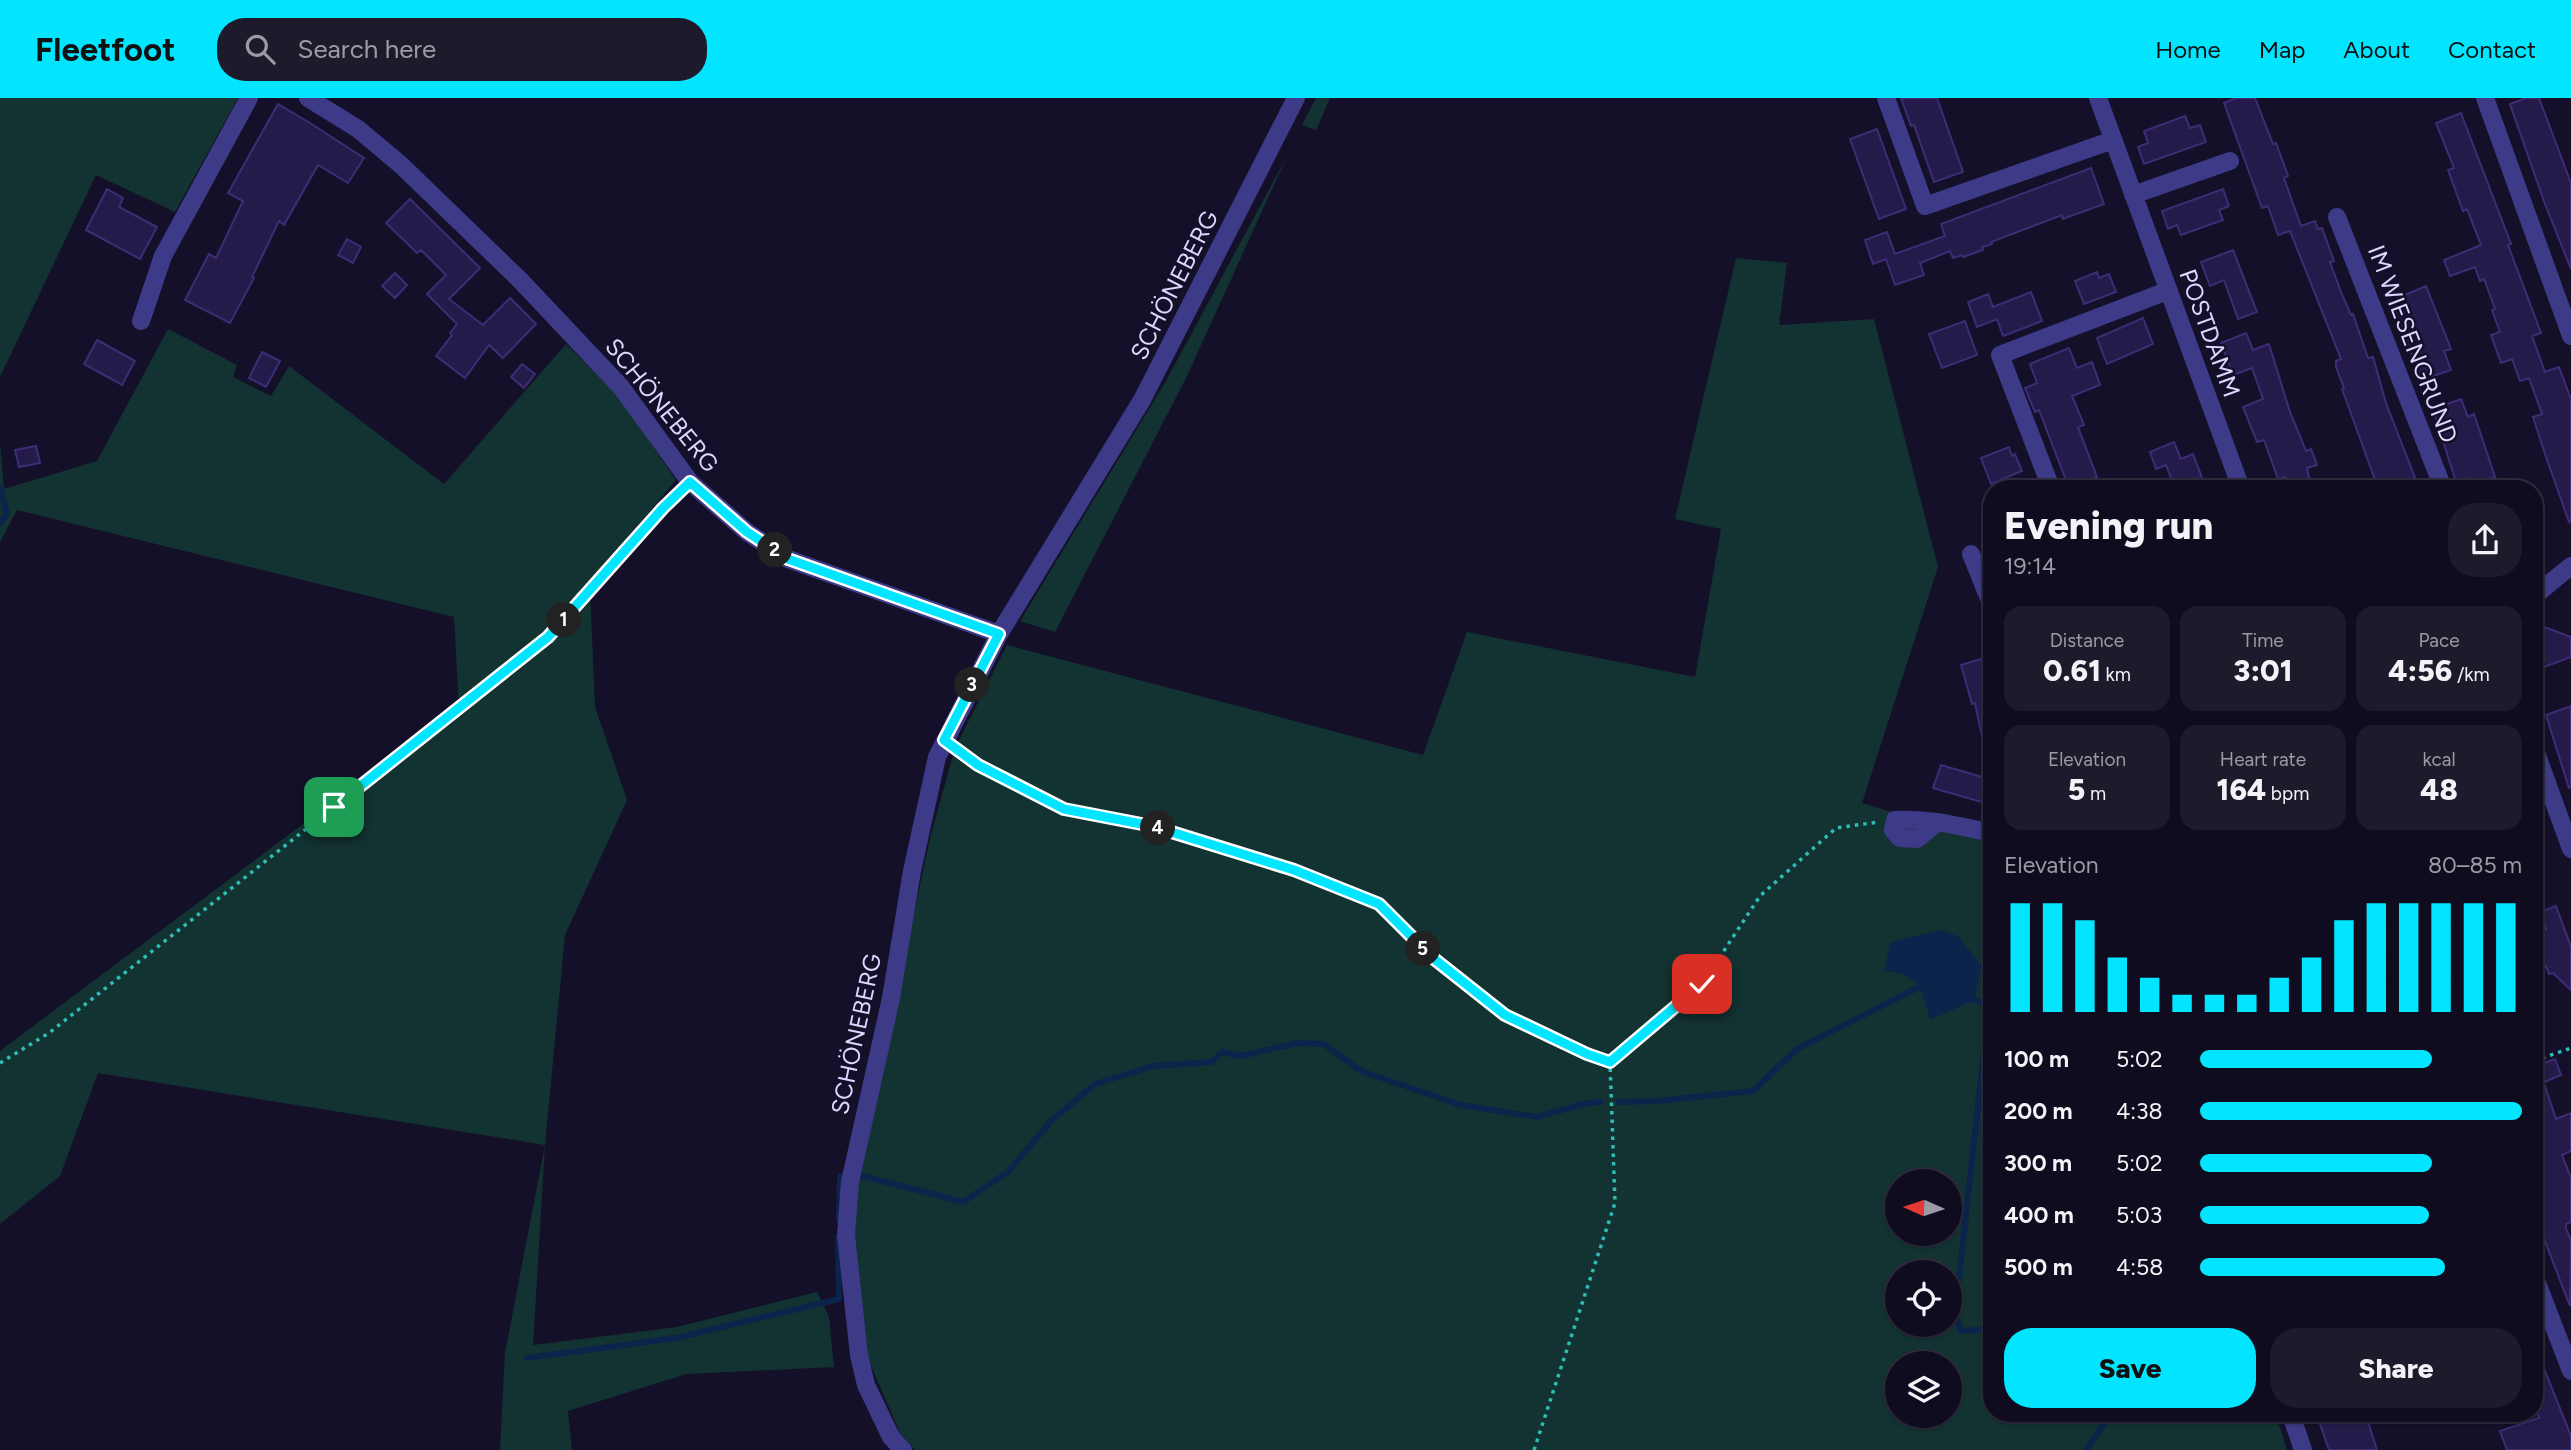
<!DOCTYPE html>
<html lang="en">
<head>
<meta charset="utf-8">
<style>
	body { margin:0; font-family:Figtree,sans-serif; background:#1d1a2c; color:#f1f3f6; height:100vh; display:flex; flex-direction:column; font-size:26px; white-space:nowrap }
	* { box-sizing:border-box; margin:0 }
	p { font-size:23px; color:#9b9ba4 }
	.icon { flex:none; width:38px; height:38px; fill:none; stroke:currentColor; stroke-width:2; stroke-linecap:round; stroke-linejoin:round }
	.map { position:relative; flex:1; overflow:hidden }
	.details { position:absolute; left:1983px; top:382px; width:560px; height:942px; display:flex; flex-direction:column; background:#0f0c1f; border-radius:28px; box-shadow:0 2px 5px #0004,0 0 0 2px #2f2c3d }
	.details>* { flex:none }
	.needle { width:46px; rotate:273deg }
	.controls { position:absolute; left:1885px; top:1071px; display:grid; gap:14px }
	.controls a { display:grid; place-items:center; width:77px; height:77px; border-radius:50%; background:#0f0c1f; box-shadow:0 2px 5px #0004,0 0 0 2px #2f2c3d; font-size:35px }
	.pin { position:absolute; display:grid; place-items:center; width:60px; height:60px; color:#fff; margin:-30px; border-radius:14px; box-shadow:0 4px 10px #0006 }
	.km { position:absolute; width:35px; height:35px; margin:-18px; border-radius:50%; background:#222; color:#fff; font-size:19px; line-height:35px; text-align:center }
	.round { display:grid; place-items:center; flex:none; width:74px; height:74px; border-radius:28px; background:#1d1a2c }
	.head { display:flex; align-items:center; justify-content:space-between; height:119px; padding:0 21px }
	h1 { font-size:38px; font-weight:800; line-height:52px }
	.metrics { display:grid; grid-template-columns:repeat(3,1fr); gap:10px; height:119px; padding:7px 21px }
	.metrics div { display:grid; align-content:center; border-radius:18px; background:#1d1a2c; text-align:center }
	.metrics b { font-size:30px; font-weight:800 }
	.metrics small { font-size:19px; font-weight:400 }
	.metrics p { font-size:19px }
	.chart { height:196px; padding:14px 21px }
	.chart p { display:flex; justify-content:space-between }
	.chart svg { width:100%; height:126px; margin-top:7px; stroke:#03e4ff; stroke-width:6 }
	.primary-button { display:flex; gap:14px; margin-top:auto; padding:14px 21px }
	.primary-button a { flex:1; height:80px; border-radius:28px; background:#03e4ff; color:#111; font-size:28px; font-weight:800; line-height:80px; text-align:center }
	.primary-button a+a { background:#1d1a2c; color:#f1f3f6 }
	ul { padding:0 21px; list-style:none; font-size:23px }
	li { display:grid; grid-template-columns:112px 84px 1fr; align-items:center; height:52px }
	li i { height:18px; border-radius:9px; background:#03e4ff }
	header { display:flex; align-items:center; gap:42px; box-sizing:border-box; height:98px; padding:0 35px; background:#03e4ff; color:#111 }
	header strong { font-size:33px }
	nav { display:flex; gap:38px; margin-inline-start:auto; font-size:24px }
	.search { width:490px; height:63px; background:#1d1a2c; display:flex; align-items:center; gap:18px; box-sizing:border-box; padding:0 24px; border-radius:28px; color:#9b9ba4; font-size:26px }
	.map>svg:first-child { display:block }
	.green { fill:#123332; fill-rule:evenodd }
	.water { fill:#0c234b }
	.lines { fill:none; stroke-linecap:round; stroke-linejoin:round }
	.stream { stroke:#0c234b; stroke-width:6 }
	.building { fill:#251b4a; stroke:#3c2d76; stroke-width:2 }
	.path { stroke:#2ebcb4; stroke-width:3.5; stroke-dasharray:3.5 5; stroke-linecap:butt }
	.street { stroke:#3d3a88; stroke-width:18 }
	.route-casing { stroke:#fff; stroke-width:14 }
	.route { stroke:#03e4ff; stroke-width:9 }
	.labels { text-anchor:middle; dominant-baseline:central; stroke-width:5; stroke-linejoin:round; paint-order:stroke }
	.street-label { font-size:24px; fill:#dcd7ff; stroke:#141029 }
</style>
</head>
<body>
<header>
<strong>Fleetfoot</strong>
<div class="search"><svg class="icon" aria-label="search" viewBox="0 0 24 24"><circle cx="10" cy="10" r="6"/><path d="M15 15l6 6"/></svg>Search here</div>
<nav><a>Home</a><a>Map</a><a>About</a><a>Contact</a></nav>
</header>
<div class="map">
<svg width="2571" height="1352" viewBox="0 0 2571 1352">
	<rect width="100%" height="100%" fill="#141029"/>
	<!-- green -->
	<path class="green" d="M 0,0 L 238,0 L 175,114 L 96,77 L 0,279 Z
		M 1316,0 L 1330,0 L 1316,32 L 1302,27 Z
		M 1287,58 L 1187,278 L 1055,534 L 1020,523 L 1166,283 Z
		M 1736,160 L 1787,165 L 1779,227 L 1874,221 L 1938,469 L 1862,705 L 1902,717 L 1991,735 L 1992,1314 L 2275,1314 L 2287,1352 L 915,1352 L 900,1335 L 866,1256 L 853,1148 L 859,1072 L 930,740 L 955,650 L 1007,547 L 1423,657 L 1467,534 L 1695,579 L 1721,431 L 1675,421 ZM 1897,1083 L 1950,1083 L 1950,1136 L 1897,1136 ZM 1897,1174 L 1950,1174 L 1950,1227 L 1897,1227 ZM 1897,1265 L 1950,1265 L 1950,1318 L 1897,1318 Z
		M 168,231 L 237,267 L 233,279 L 271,298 L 289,268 L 444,386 L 566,246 L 615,294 L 676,382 L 582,493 L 590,493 L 595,609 L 627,702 L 565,837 L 545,1047 L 533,1247 L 677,1229 L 817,1194 L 829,1219 L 834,1269 L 686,1276 L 568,1313 L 572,1352 L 500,1352 L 505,1255 L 545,1047 L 98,975 L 60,1078 L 0,1126 L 0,953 L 459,609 L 454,519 L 17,412 L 0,444 L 0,345 L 4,391 L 97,363 Z"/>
	<!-- water -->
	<path class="water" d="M 1940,832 L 1958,838 L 1981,867 L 1975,902 L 1930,922 L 1920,887 L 1903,876 L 1884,872 L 1891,844 Z"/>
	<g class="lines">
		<!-- stream -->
		<path class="stream" d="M 0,390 L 7,416 L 0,425
			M 1968,899 L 1989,908 L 1955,1216 L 1961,1233 L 1978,1232 L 1992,1226
			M 1619,1004 L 1657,1003 L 1753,993 L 1797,951 L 1927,885
			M 859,1077 L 963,1104 L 1008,1074 L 1052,1022 L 1095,986 L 1153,968 L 1212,964 L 1222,954 L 1241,958 L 1297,945 L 1324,946 L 1361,973 L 1461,1007 L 1537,1019 L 1583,1006 L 1600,1004
			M 839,1121 L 840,1078
			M 527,1260 L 676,1240 L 839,1201 L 838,1139
			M 2086,1352 L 2112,1314"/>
	</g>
	<!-- building -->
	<path class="building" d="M 1901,0 L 1937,0 L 1963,74 L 1934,84 L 1914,27 L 1911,28 Z
		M 2236,0 L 2255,0 L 2273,46 L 2276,45 L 2288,78 L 2284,80 L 2301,128 L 2315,123 L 2318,131 L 2322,130 L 2334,163 L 2330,164 L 2341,194 L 2351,217 L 2353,216 L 2368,260 L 2373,259 L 2386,305 L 2417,385 L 2403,390 L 2378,390 L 2342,291 L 2344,290 L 2336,269 L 2336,263 L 2341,261 L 2290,133 L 2278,137 L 2268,108 L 2262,110 L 2224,5 Z
		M 2526,0 L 2539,0 L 2571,85 L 2571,171 L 2545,106 L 2510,6 Z
		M 278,6 L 310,25 L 364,60 L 348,85 L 318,67 L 284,127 L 279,123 L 252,179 L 254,180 L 230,225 L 185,202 L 209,156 L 216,160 L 243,103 L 228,95 Z
		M 2461,15 L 2511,146 L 2508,147 L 2541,235 L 2532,238 L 2545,274 L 2559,269 L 2571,301 L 2571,423 L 2569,424 L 2546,359 L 2533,319 L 2542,316 L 2529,280 L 2520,283 L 2512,261 L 2501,265 L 2491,237 L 2500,234 L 2492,212 L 2495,211 L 2484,181 L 2480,183 L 2475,169 L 2450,178 L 2444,162 L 2481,147 L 2467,111 L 2463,113 L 2448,72 L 2454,70 L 2436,25 Z
		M 2185,18 L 2190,30 L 2200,27 L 2206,44 L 2144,66 L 2138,49 L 2148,45 L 2144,33 Z
		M 1877,31 L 1906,111 L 1879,121 L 1850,41 Z
		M 2091,70 L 2104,106 L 2063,121 L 2062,117 L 1991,144 L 1992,146 L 1982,149 L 1983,152 L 1963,159 L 1962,157 L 1953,160 L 1950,153 L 1920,165 L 1924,177 L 1895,187 L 1886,161 L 1873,166 L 1865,142 L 1887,134 L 1895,156 L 1945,138 L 1941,126 Z
		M 107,91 L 123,100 L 119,109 L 157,129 L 140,161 L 86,132 Z
		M 2223,91 L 2229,108 L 2219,112 L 2223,122 L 2181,137 L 2177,127 L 2168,131 L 2162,113 Z
		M 410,101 L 480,170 L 449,201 L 483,227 L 510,200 L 536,226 L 503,260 L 489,247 L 465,280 L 436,258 L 452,237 L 450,235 L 457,226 L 427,196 L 446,177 L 421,152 L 417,155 L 386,125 Z
		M 347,141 L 361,149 L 353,165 L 338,157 Z
		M 2233,152 L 2257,214 L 2238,221 L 2224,182 L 2210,188 L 2201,164 Z
		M 2097,174 L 2099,180 L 2109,176 L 2116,194 L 2084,206 L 2075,183 Z
		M 395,175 L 407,187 L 395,200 L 382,188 Z
		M 2426,188 L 2451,251 L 2444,253 L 2451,272 L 2422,282 L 2394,211 L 2405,207 L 2402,198 Z
		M 2031,194 L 2042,223 L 2003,238 L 1997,221 L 1977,229 L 1968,204 L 1988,196 L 1993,209 Z
		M 2143,220 L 2153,246 L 2107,266 L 2097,240 Z
		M 1965,223 L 1977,257 L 1942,270 L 1929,236 Z
		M 2246,235 L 2253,252 L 2269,246 L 2290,314 L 2306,353 L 2311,351 L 2317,367 L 2307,370 L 2311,390 L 2289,390 L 2285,379 L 2278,381 L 2264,342 L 2257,344 L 2243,309 L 2263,301 L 2252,270 L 2233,277 L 2221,245 Z
		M 97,242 L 135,263 L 122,287 L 84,266 Z
		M 2069,250 L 2077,270 L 2092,264 L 2100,287 L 2072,298 L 2084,327 L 2078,329 L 2097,379 L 2093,381 L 2097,390 L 2069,390 L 2039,312 L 2035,314 L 2025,290 L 2037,285 L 2030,266 Z
		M 262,254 L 280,263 L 266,289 L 249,280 Z
		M 522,266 L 535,276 L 524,290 L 511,279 Z
		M 2461,301 L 2468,319 L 2474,316 L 2495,379 L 2470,388 L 2467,380 L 2456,384 L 2433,311 Z
		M 2174,344 L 2181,361 L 2193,356 L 2206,390 L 2175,390 L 2166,367 L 2156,371 L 2150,354 Z
		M 36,348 L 40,365 L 19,369 L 15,352 Z
		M 2009,349 L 2012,358 L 2015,356 L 2022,373 L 1991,386 L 1981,360 Z
		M 2544,529 L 2571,539 L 2571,559 L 2544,569 L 2534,565 L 2534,546 Z
		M 1981,561 L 1992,588 L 1992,647 L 1984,648 L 1975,605 L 1972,606 L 1961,567 Z
		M 2571,608 L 2571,689 L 2569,690 L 2546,617 Z
		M 1941,667 L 1992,682 L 1992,707 L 1933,690 Z
		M 2556,808 L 2571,849 L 2571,892 L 2553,875 L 2549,876 L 2546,868 L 2542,870 L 2534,848 L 2534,835 L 2546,831 L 2540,814 Z
		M 2555,961 L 2561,977 L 2545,984 L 2539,967 Z
		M 2534,964 L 2537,964 L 2556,1021 L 2571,1015 L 2571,1053 L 2562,1057 L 2571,1080 L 2571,1124 L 2566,1126 L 2566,1130 L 2571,1143 L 2570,1208 L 2534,1115 Z
		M 2535,1248 L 2571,1338 L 2571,1352 L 2507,1352 L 2500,1333 L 2539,1320 L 2534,1307 Z
		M 2316,1314 L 2365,1314 L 2377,1352 L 2329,1352 Z"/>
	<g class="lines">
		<!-- path -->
		<path class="path" d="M 960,653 L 979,667 L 1064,711 L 1152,728 L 1294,772 L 1379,806 L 1433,860 L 1505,917 L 1587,956 L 1610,964 L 1702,886 L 1760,798 L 1836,730 L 1878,724
			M 2534,963 L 2571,950
			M 0,965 L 49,935 L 548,539 L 677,396
			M 1534,1352 L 1615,1105 L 1610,964"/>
		<!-- street -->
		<path class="street" d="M 308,0 L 358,31 L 401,67 L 520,182 L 621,289 L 690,384 L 747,434 L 788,461 L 999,536
			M 1886,0 L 1925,108 L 2113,42
			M 2098,0 L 2241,390
			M 2485,0 L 2571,238
			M 2133,97 L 2230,63
			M 2337,119 L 2443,390
			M 141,223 L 163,158 L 249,0
			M 2051,390 L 2000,257 L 2167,193
			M 1971,456 L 1992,508
			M 2534,498 L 2571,468
			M 2534,649 L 2571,751
			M 1938,724 L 1917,741 L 1900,740 L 1893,732 L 1895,722 C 1928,720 1959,728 1992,735
			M 2534,1177 L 2571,1273
			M 2290,1314 L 2303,1352
			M 903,1352 L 891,1339 L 866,1287 L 859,1257 L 846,1137 L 850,1084 L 891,900 L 912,773 L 937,659 L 999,536 L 1142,302 L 1296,0"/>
	</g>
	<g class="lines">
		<defs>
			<path id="route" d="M 334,709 L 548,539 L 663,410 L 690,384 L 747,434 L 788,461 L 999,536 L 944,642 L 978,667 L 1064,711 L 1152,728 L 1294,772 L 1379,806 L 1433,860 L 1505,917 L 1587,956 L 1610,964 L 1702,886"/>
		</defs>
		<!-- route casing -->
		<use href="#route" class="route-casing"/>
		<!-- route -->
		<use href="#route" class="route"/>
	</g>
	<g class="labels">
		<!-- street labels -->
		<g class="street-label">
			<text transform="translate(1174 187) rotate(-63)">SCHÖNEBERG</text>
			<text transform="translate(2210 235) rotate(70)">POSTDAMM</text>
			<text transform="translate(2413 246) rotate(69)">IM WIESENGRUND</text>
			<text transform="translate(662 307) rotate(51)">SCHÖNEBERG</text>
			<text transform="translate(856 936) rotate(-78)">SCHÖNEBERG</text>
		</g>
	</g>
</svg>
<div class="controls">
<a><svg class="needle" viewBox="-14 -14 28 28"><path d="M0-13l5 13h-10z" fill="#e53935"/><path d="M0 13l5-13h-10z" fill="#9b9ba4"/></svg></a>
<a><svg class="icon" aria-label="locate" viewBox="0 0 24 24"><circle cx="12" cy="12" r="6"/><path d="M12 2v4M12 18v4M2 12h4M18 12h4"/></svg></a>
<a><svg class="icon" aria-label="layers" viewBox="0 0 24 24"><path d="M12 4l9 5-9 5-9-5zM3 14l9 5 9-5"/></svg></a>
</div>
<div class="pin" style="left:334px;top:709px;background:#1e9e55"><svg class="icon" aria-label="arrive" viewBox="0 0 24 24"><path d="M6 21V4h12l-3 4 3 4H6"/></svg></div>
<div class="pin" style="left:1702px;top:886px;background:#d93025"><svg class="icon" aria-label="check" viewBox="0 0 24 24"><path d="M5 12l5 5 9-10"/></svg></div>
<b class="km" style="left:564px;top:522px">1</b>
<b class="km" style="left:775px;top:452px">2</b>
<b class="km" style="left:972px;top:587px">3</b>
<b class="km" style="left:1158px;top:730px">4</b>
<b class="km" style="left:1423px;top:851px">5</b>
<section class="details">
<div class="head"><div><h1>Evening run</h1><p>19:14</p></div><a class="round"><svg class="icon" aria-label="share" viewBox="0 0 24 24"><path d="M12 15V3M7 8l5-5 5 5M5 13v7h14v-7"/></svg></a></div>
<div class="metrics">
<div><p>Distance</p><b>0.61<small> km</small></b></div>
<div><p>Time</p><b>3:01</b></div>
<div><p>Pace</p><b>4:56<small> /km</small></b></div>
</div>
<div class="metrics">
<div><p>Elevation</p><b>5<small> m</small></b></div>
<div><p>Heart rate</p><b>164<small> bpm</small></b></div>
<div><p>kcal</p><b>48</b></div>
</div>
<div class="chart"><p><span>Elevation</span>80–85 m</p>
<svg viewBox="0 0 160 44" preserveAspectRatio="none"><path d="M5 44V6M15 44V6M25 44V12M35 44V25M45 44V32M55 44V38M65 44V38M75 44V38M85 44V32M95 44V25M105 44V12M115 44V6M125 44V6M135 44V6M145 44V6M155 44V6"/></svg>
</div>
<ul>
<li><b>100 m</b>5:02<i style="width:72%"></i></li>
<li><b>200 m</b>4:38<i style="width:100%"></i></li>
<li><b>300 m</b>5:02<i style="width:72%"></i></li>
<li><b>400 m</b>5:03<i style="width:71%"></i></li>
<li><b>500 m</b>4:58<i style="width:76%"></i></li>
</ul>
<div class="primary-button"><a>Save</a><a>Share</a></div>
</section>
</div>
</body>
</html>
